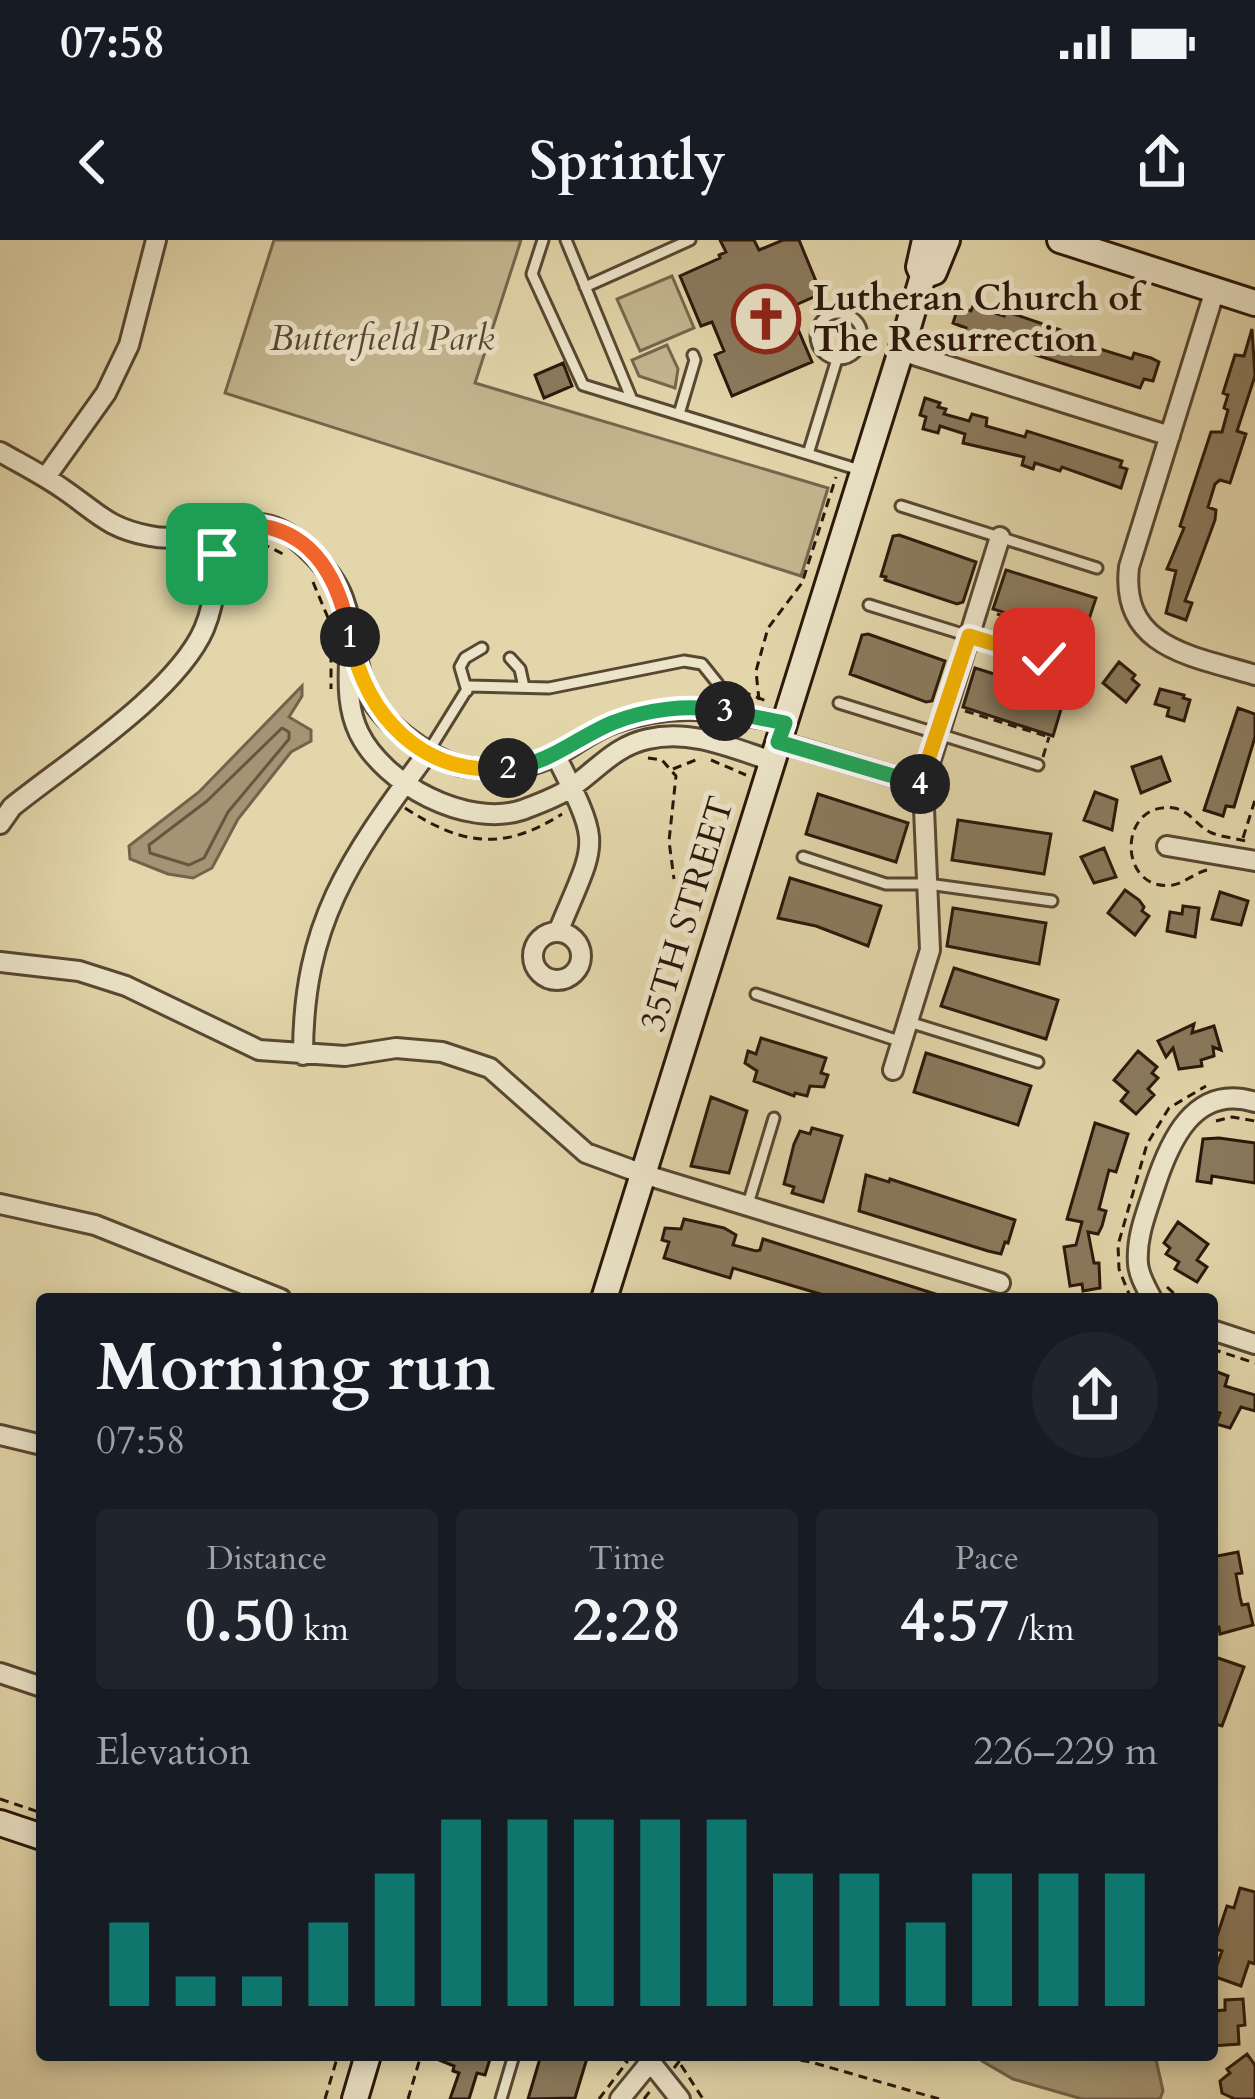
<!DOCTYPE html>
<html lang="en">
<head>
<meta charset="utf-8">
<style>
	body { margin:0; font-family:Cardo,serif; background:#20242c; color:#f1f3f6; height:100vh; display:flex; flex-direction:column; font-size:45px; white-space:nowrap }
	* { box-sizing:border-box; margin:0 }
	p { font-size:39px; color:#9ea1a6 }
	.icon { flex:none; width:66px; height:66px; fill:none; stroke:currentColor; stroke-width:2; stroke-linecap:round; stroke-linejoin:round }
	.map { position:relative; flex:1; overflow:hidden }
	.drawer { position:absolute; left:36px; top:1053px; width:1182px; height:768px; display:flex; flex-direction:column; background:#171b24; border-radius:12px; box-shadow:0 6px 18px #0003 }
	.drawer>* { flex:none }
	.pin { position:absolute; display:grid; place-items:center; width:102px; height:102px; color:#fff; margin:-51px; border-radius:24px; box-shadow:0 6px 18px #0006 }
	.km { position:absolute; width:60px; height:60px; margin:-30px; border-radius:50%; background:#222; color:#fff; font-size:33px; line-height:60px; text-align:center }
	.round { display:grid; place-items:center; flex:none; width:126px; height:126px; border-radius:63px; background:#20242c }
	.overview { display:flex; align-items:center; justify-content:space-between; height:204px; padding:0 60px }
	h1 { font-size:66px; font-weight:800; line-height:90px }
	.figures { display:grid; grid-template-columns:repeat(3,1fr); gap:18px; height:204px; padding:12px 60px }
	.figures div { display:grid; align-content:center; border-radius:12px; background:#20242c; text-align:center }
	.figures b { font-size:60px; font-weight:800 }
	.figures small { font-size:33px; font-weight:400 }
	.figures p { font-size:33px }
	.chart { height:336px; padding:24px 60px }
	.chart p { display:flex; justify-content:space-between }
	.chart svg { width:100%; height:216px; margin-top:12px; stroke:#0f766e; stroke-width:6 }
	.status { display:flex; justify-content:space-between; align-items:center; height:84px; padding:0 60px; background:#171b24; direction:ltr }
	.status svg { height:33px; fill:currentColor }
	header { display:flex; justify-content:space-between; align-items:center; height:156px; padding:0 60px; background:#171b24; font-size:54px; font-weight:800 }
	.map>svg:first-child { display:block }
	.green { fill:#c3b68f; stroke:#76664c; stroke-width:3 }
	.water { fill:#a39574; stroke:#73634a; stroke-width:3 }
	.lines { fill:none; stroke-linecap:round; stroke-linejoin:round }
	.shore { stroke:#66563f; stroke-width:3 }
	.building { fill:#8a7a5d; stroke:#2a170a; stroke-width:3 }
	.lane-casing { stroke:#584732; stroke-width:15 }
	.street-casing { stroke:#584732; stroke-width:24 }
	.secondary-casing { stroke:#2a170a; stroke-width:30 }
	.path { stroke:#2a170a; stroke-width:3; stroke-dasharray:9 6; stroke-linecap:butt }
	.lane { stroke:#ece4c8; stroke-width:9 }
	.street { stroke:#ece4c8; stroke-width:18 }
	.secondary { stroke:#ece4c8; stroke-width:24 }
	.split-1-casing { stroke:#fff; stroke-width:24 }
	.split-2-casing { stroke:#fff; stroke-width:24 }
	.split-3-casing { stroke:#fff; stroke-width:24 }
	.split-4-casing { stroke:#fff; stroke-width:24 }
	.split-5-casing { stroke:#fff; stroke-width:24 }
	.split-1 { stroke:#f0652b; stroke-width:15 }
	.split-2 { stroke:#f5b400; stroke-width:15 }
	.split-3 { stroke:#22a559; stroke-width:15 }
	.split-4 { stroke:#22a559; stroke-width:15 }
	.split-5 { stroke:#f5b400; stroke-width:15 }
	.labels { text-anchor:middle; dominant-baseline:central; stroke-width:10; stroke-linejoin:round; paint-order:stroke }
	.poi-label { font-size:36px; font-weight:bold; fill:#2a170a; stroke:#ece4c8; text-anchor:start }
	.park-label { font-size:36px; font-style:italic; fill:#584732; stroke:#ece4c8 }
	.street-label { font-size:36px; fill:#2a170a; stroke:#ece4c8 }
</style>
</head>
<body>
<div class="status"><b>07:58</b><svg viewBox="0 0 49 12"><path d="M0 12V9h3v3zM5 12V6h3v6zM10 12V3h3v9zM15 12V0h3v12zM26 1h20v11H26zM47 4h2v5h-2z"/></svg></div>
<header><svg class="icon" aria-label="back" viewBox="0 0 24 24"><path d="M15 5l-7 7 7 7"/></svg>Sprintly<svg class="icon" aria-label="share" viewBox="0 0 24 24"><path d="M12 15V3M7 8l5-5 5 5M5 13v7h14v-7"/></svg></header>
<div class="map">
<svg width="1255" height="1859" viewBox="0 0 1255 1859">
	<rect width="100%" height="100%" fill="#e2d6aa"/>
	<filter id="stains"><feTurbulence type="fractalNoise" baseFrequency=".00167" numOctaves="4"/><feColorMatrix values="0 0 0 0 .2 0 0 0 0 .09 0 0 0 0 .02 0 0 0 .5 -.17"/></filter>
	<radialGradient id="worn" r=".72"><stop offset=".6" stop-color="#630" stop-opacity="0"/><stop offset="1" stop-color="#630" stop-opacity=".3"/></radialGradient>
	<!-- green -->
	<path class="green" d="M 274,0 L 521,0 L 475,143 L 828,248 L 801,336 L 225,153 Z
		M 672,36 L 694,88 L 640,111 L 617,59 Z
		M 667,105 L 678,129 L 675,148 L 639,136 L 632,120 Z"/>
	<!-- water -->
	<path class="water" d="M 302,446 L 302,456 L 289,477 L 311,490 L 311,501 L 291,512 L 238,579 L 212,628 L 193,638 L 168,634 L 130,619 L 129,606 L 199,552 Z
		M 980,1815 L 1155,1815 L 1163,1851 L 1160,1859 L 1082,1859 L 1013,1839 L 982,1821 Z"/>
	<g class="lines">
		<!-- shore -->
		<path class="shore" d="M 282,488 L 289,492 L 289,499 L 228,572 L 204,618 L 189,625 L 150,613 L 149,605 L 207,561 Z"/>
	</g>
	<!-- building -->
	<path class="building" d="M 720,0 L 754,0 L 759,10 L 783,0 L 799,0 L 818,46 L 818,55 L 789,68 L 812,122 L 732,156 L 715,115 L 724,111 L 712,82 L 701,86 L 680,36 L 720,18 L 719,15 L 726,12 Z
		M 973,66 L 1004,76 L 1005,71 L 1072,94 L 1069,103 L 1096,111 L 1097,108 L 1132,119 L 1134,113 L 1151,118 L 1159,122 L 1153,141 L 1144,139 L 1140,148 L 1036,115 L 1040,103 L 1014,95 L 1010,106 L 965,92 L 966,88 L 953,83 L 958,67 L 971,71 Z
		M 1252,89 L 1255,136 L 1237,191 L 1246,194 L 1230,243 L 1220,240 L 1215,244 L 1208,267 L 1216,270 L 1215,280 L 1185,361 L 1192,363 L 1186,380 L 1166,373 L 1176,331 L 1167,329 L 1184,288 L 1180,286 L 1211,192 L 1222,192 L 1228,170 L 1224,168 L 1228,155 L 1223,153 L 1235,115 L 1244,116 Z
		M 563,123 L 572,146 L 544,158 L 535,135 Z
		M 925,158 L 940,163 L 938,167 L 946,169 L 944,174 L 969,181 L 972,174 L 987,178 L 986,186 L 1025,197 L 1027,191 L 1122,221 L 1120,227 L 1127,229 L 1121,248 L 1062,227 L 1060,231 L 1035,223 L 1033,229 L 1022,225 L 1024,217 L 963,203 L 965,194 L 940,186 L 938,193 L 923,189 L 926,177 L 920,175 Z
		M 899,295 L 976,322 L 963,362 L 957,364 L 885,340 L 886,337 L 881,336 L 893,296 Z
		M 1006,330 L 1096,358 L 1083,397 L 993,369 Z
		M 868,394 L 945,421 L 932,461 L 926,462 L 850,434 L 862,395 Z
		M 1119,422 L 1135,435 L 1132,439 L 1139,445 L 1126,462 L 1103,443 Z
		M 975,428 L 1065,456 L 1053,496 L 963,467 Z
		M 1160,449 L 1184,455 L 1183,458 L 1190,460 L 1184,481 L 1167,476 L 1169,468 L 1155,464 Z
		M 1238,468 L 1255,474 L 1255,497 L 1234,567 L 1226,566 L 1223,576 L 1204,570 Z
		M 1161,517 L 1170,541 L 1141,553 L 1132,527 Z
		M 1095,552 L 1117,560 L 1112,590 L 1084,580 Z
		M 818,554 L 908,583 L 896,622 L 806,594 Z
		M 958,580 L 1051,594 L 1044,634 L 952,620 Z
		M 1104,608 L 1116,637 L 1094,643 L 1081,617 Z
		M 790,638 L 881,666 L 868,706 L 816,686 L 778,678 Z
		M 1125,650 L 1139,660 L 1144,667 L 1142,671 L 1149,676 L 1135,695 L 1108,673 Z
		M 1220,652 L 1248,661 L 1241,685 L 1212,679 Z
		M 1183,666 L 1199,668 L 1195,697 L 1167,691 L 1170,672 L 1182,674 Z
		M 953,668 L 1046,683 L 1039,724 L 947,706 Z
		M 954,728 L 1058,760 L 1046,799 L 941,766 Z
		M 1194,784 L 1192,793 L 1214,786 L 1221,810 L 1213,807 L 1214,816 L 1201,820 L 1202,826 L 1179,829 L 1173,808 L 1166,817 L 1158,801 Z
		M 761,798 L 826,818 L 821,833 L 828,835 L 824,847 L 810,846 L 807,856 L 795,853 L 794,856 L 754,841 L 757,831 L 745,823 L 748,811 L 756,814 Z
		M 1138,811 L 1157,827 L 1152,833 L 1158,838 L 1148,849 L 1154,855 L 1136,874 L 1121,861 L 1128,852 L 1114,840 Z
		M 926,813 L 1031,846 L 1018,885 L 914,852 Z
		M 711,857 L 747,871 L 729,933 L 691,926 Z
		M 1095,883 L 1128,894 L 1116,932 L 1109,930 L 1099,969 L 1106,971 L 1102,986 L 1098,994 L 1088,992 L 1094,1023 L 1099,1023 L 1100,1048 L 1083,1051 L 1082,1044 L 1070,1046 L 1064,1007 L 1076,1005 L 1082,982 L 1067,979 Z
		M 812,888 L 842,896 L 823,962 L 792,953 L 794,947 L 784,944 L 794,904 L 800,891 L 810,894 Z
		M 1219,898 L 1255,903 L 1255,943 L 1212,936 L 1211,943 L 1197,941 L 1203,899 Z
		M 866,935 L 889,942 L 890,939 L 1015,980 L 1008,1003 L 1005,1002 L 1001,1014 L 988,1011 L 859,971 Z
		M 684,979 L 724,988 L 736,995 L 733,1005 L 756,1011 L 760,1010 L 763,999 L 951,1059 L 837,1059 L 733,1028 L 730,1038 L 664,1018 L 669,1002 L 662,1000 L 665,988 L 681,989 Z
		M 1178,982 L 1208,1004 L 1197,1020 L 1207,1027 L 1197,1042 L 1175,1029 L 1179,1022 L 1166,1014 L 1170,1008 L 1164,1003 Z
		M 1212,1130 L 1228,1136 L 1225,1146 L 1255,1155 L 1255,1171 L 1241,1167 L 1230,1188 L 1216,1184 L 1220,1173 L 1212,1171 Z
		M 1238,1312 L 1242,1333 L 1236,1334 L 1240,1357 L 1242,1365 L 1248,1364 L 1253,1385 L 1220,1394 L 1219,1387 L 1212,1388 L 1212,1317 Z
		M 1212,1416 L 1244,1427 L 1222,1486 L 1212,1483 Z
		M 1240,1648 L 1255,1652 L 1255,1724 L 1249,1722 L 1241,1746 L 1213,1736 L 1222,1711 L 1213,1708 L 1227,1666 L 1234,1668 Z
		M 1243,1759 L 1245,1785 L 1238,1786 L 1239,1804 L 1212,1806 L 1212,1771 L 1225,1770 L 1225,1760 Z
		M 1247,1814 L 1255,1825 L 1255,1859 L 1235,1859 L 1222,1853 L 1220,1841 L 1230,1833 L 1227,1829 Z
		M 427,1815 L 478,1815 L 490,1819 L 485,1835 L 477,1833 L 469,1859 L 450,1859 L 459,1833 L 453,1831 L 454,1826 Z
		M 541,1815 L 588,1815 L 575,1858 L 528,1859 Z"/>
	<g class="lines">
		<defs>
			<path id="lane" d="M 543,0 L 532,34 L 583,145 L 863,231
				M 566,0 L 632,160
				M 585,47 L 690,0
				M816 96a23 23 0 1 1 46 0a23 23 0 1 1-46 0Z
				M 679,174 L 695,120 L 693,115
				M 808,214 L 837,119
				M 901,266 L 1097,328
				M 869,365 L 1072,428
				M 510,418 L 520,429 L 524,447
				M 467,451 L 460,427 L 465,418 L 482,408
				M 839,463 L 1038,525
				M 428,512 L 469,446 L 549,448 L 684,421 L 702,424 L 718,444 L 704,498
				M 803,617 L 886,644 L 928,644 L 1052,661
				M 756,754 L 902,802
				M 909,782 L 1038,822
				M 748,964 L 774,878
				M 501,1859 L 514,1815"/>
			<path id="street" d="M 1215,50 L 1129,327 C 1120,409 1194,416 1255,435
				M 901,111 L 1170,196
				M 0,212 C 21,224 43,235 63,249 C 97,272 107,288 150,296 C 208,308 249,254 305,307 C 320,321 336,339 343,358 C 366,422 346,453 412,501 C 427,512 443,522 461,526 C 493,532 529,530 559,514 C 577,504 594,490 614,483 C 673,461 726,471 785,483
				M 46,237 L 106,153 L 129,105 L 156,0
				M 349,422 C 348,446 348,470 359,493 C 384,544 466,588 522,570 C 538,564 558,557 572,547 C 598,529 615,506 648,499 C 691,489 732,508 772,521
				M 779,502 L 923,545
				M 556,516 C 603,609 597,598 558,692
				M 0,584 L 12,567 C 68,522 176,453 204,389 C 218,356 217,321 215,287
				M 1167,606 L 1255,621
				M533 716a24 24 0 1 1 48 0a24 24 0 1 1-48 0Z
				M 0,722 L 79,731 L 126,746 L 259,810 L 345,816 L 396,808 L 442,812 L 490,828 L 586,913 L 643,934 L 1000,1043
				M 303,815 C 303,680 352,616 428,512
				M 893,830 L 930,710 L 923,545 L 1000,297
				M 0,964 L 95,985 L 281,1059
				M 1152,1059 C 1146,1047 1139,1036 1138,1024 C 1136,997 1146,974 1154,949 C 1169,902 1194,843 1255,862
				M 1212,1090 L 1255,1104
				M 0,1195 L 42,1205
				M 0,1433 L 42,1447
				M 645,1815 L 680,1859
				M 620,1859 L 651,1821"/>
			<path id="secondary" d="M 1060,0 L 1255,63
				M 923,36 L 934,32 L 947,0
				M 604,1059 L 901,111 L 923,36 L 919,27 L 925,0
				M 0,1583 L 42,1597
				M 355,1859 L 368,1815"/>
		</defs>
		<!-- lane casing -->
		<use href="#lane" class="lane-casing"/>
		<!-- street casing -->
		<use href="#street" class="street-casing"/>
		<!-- secondary casing -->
		<use href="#secondary" class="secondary-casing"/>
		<!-- path -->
		<path class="path" d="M 261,303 L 285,315
			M 313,342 L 331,385 L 331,449
			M 997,374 L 1080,400
			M 1076,415 L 1081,397
			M 728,446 L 769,462
			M 759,460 L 756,431 L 768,388 L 802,343 L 836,237
			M 965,471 L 1049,497
			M 1043,517 L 1049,497
			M 648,518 L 662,520 L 676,536 L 669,601 L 674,639
			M 711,520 L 746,535
			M 673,529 L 701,518
			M 405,568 C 462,605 502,612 562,574
			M 1243,598 L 1255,560
			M 1207,630 C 1194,633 1185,643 1173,645 C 1117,653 1117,560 1174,568 C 1191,571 1197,587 1212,593 C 1224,598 1237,598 1249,602
			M 1216,881 L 1232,877 L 1255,881
			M 1167,1047 L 1180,1059
			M 1131,1059 L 1119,1029 L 1118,1005 L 1147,904 L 1169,868 L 1206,846
			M 1212,1109 L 1255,1123
			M 0,1559 L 42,1573
			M 771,1815 L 811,1822 L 939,1859
			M 681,1825 L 703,1859
			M 674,1828 L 684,1815
			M 325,1859 L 338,1815
			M 408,1859 L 421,1815
			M 599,1859 L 627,1822 L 619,1815
			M 644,1859 L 650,1851"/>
		<!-- lane -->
		<use href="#lane" class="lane"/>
		<!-- street -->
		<use href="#street" class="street"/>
		<!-- secondary -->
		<use href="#secondary" class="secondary"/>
	</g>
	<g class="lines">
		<defs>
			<path id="split-1" d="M 217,314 L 215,286 C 298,274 336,320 350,397"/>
			<path id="split-2" d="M 350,397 C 366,476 422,537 508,528"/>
			<path id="split-3" d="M 508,528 C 550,524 576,498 612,483 C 647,469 688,464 725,471"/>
			<path id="split-4" d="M 725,471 L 785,483 L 778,502 L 920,544"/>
			<path id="split-5" d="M 920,544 L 969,396 L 1044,419"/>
		</defs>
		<!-- split-1 casing -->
		<use href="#split-1" class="split-1-casing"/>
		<!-- split-2 casing -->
		<use href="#split-2" class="split-2-casing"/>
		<!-- split-3 casing -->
		<use href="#split-3" class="split-3-casing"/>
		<!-- split-4 casing -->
		<use href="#split-4" class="split-4-casing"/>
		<!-- split-5 casing -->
		<use href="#split-5" class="split-5-casing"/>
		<!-- split-1 -->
		<use href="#split-1" class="split-1"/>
		<!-- split-2 -->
		<use href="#split-2" class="split-2"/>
		<!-- split-3 -->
		<use href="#split-3" class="split-3"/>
		<!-- split-4 -->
		<use href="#split-4" class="split-4"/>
		<!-- split-5 -->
		<use href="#split-5" class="split-5"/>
	</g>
	<!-- icons -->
	<defs>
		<symbol id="church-ring" viewBox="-11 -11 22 22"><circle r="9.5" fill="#ece4c8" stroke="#8f2418" stroke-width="1.5"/><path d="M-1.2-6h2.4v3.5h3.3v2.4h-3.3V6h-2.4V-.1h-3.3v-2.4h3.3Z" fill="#8f2418"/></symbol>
	</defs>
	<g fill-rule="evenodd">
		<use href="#church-ring" x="728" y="41" width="76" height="76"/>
	</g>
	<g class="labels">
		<!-- poi labels -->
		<g class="poi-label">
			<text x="813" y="58">Lutheran Church of<tspan x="813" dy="41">The Resurrection</tspan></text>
		</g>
		<!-- park labels -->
		<g class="park-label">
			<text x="382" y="98">Butterfield Park</text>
		</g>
		<!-- street labels -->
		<g class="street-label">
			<text transform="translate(687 674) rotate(-73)">35TH STREET</text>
		</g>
	</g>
	<rect width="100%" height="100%" filter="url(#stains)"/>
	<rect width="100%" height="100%" fill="url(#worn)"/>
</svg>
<div class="pin" style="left:217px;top:314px;background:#1e9e55"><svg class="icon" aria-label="arrive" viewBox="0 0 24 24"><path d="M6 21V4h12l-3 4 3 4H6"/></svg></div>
<div class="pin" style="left:1044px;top:419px;background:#d93025"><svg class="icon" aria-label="check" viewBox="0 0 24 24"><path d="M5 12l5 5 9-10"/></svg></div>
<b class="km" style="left:350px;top:397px">1</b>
<b class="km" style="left:508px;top:528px">2</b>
<b class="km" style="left:725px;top:471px">3</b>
<b class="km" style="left:920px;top:544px">4</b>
<section class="drawer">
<div class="overview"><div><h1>Morning run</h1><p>07:58</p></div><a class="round"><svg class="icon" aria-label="share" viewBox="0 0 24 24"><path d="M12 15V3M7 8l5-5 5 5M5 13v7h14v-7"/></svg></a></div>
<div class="figures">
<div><p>Distance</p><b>0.50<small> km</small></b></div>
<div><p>Time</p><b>2:28</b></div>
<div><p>Pace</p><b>4:57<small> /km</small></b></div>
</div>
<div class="chart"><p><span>Elevation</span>226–229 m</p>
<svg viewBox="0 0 160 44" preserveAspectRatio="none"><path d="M5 44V27M15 44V38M25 44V38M35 44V27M45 44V17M55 44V6M65 44V6M75 44V6M85 44V6M95 44V6M105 44V17M115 44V17M125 44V27M135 44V17M145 44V17M155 44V17"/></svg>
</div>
</section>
</div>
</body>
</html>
